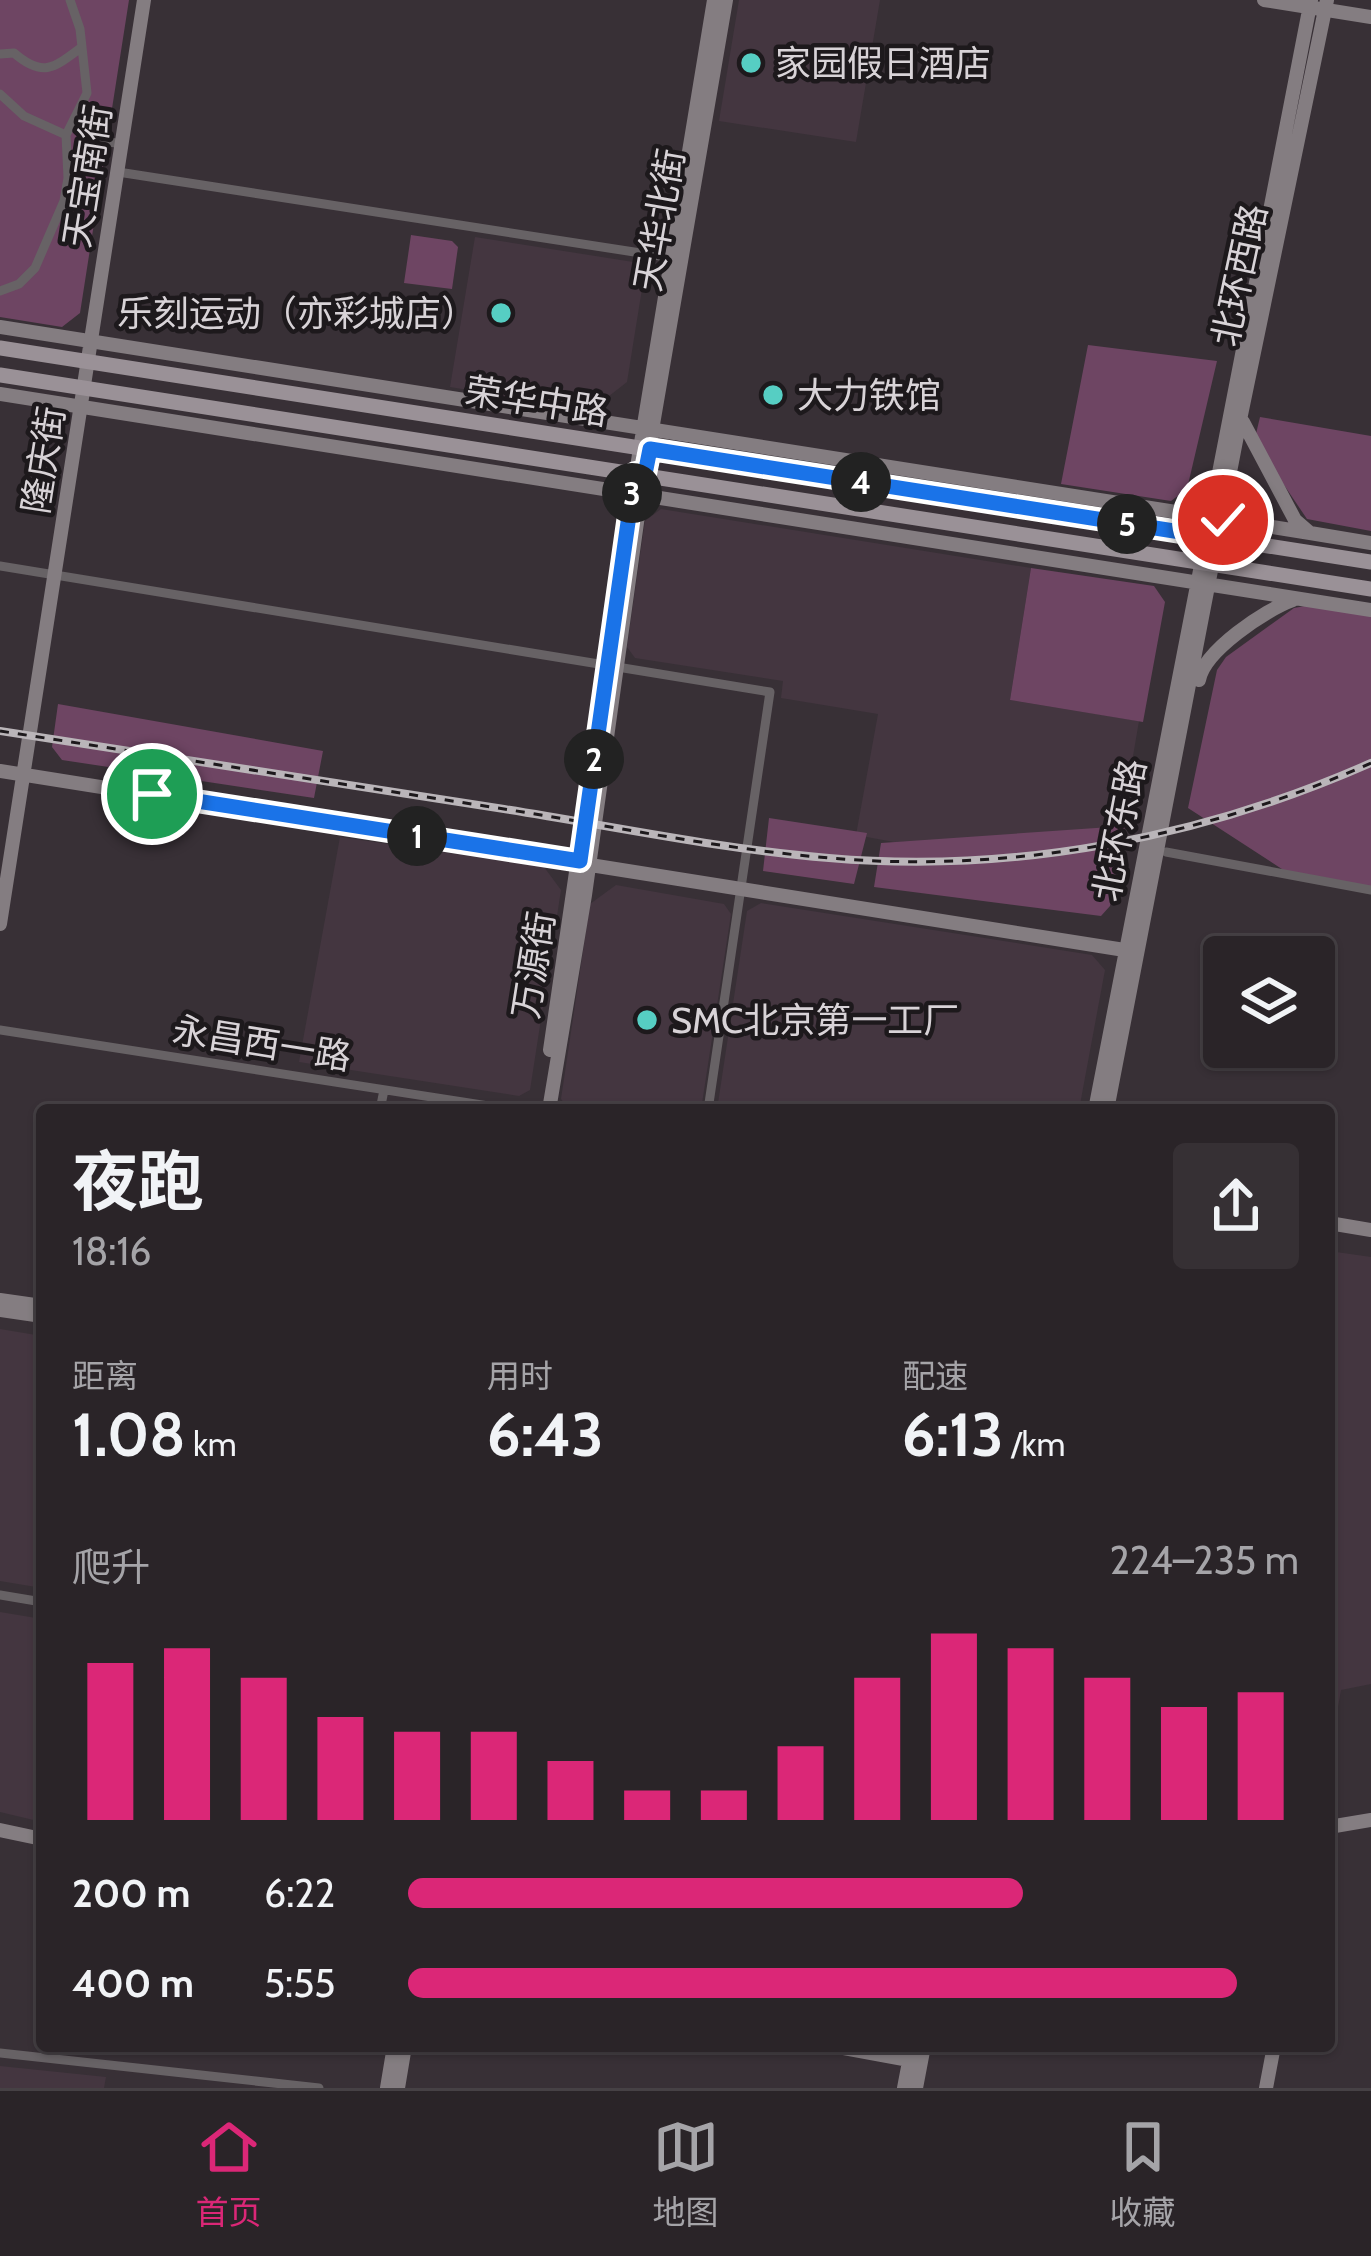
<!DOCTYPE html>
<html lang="zh">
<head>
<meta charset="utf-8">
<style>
	body { margin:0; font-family:Cabin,"Noto Sans SC",sans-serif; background:#363034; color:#f1f3f6; height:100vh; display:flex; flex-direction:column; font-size:45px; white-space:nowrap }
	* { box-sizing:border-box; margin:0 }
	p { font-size:39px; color:#a5a4a8 }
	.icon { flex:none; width:66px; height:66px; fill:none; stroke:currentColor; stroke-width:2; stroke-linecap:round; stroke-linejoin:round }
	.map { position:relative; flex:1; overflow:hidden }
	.details { position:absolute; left:36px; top:1104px; width:1299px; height:948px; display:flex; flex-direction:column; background:#2a2428; border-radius:12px; box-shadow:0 3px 9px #0004,0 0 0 3px #464145 }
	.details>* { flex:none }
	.controls { position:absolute; left:1203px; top:936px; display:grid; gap:24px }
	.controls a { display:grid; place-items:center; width:132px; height:132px; border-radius:12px; background:#2a2428; box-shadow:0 3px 9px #0004,0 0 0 3px #464145; font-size:60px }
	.pin { position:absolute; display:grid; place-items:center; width:102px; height:102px; color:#fff; margin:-51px; border:6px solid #fff; border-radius:50%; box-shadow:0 3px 12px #0007 }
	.km { position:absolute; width:60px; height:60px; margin:-30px; border-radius:50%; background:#222; color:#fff; font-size:33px; line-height:60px; text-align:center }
	.round { display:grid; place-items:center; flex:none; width:126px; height:126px; border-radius:12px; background:#363034 }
	.headline { display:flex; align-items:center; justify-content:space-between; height:204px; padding:0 36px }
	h1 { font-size:66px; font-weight:700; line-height:90px }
	.stats { display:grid; grid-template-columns:repeat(3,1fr); gap:18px; height:204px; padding:12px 36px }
	.stats div { display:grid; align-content:center }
	.stats b { font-size:60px; font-weight:700 }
	.stats small { font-size:33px; font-weight:400 }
	.stats p { font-size:33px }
	.chart { height:336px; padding:24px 36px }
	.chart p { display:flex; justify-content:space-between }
	.chart svg { width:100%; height:216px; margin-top:12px; stroke:#db2777; stroke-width:6 }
	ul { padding:0 36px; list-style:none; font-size:39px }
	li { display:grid; grid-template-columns:192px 144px 1fr; align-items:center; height:90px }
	li i { height:30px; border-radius:15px; background:#db2777 }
	.menu { display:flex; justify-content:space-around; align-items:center; height:168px; border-top:3px solid #464145; background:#2a2428; font-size:33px; color:#a5a4a8 }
	.menu a { display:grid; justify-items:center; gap:6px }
	.menu .active { color:#db2777 }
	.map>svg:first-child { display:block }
	.built { fill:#443640 }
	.green { fill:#6e4563 }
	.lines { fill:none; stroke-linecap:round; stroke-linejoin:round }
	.street { stroke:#676265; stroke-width:9 }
	.secondary { stroke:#847d81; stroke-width:14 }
	.primary { stroke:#9a9197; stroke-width:15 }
	.rail-casing { stroke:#bab5b9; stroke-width:8 }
	.rail { stroke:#1d191c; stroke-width:3; stroke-dasharray:9; stroke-linecap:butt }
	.route-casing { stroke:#fff; stroke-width:24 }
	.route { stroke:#1a73e8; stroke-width:15 }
	.poi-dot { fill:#56cec3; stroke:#1d191c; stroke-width:4.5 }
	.labels { text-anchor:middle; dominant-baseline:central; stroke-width:9; stroke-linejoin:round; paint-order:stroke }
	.poi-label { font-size:36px; fill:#d8d3d7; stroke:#1d191c; text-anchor:start }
	.street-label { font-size:36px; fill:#d8d3d7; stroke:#1d191c }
</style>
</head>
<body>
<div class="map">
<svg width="1371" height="2088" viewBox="0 0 1371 2088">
	<rect width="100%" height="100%" fill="#383036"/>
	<!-- built -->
	<path class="built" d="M 739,0 L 880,0 L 856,142 L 719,121 Z
		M 475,237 L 646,264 L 627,382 L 591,410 L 450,387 Z
		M 661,509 L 1031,568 L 1010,700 L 1139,721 L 1121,826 L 1017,838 L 939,841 L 894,842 L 856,835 L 878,714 L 781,698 L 783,681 L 635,658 L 627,647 L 645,521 Z
		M 340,837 L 544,867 L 561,890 L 530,1090 L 519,1096 L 299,1062 Z
		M 616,885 L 724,904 L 731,914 L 701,1110 L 570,1110 L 561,1099 L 590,904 Z
		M 761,903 L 1092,955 L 1105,970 L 1079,1110 L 717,1110 L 747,911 Z
		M 1329,1251 L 1371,1257 L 1371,1684 L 1341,1690 L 1337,1713 L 1329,1712 Z
		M 0,1329 L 42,1336 L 42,1588 L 0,1581 Z
		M 0,1612 L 42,1619 L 42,1822 L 0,1812 Z
		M 0,2066 L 106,2077 L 104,2088 L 0,2088 Z"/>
	<!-- green -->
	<path class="green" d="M 0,0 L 129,0 L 80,313 L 62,327 L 0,317 Z
		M 411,235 L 452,241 L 458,247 L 452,289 L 404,283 Z
		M 1088,345 L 1217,361 L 1187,489 L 1171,501 L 1061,484 Z
		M 1260,417 L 1371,436 L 1371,531 L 1307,519 L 1257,445 L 1255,438 Z
		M 1031,568 L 1154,586 L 1165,602 L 1143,722 L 1010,700 Z
		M 1305,606 L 1371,616 L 1371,887 L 1288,873 L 1188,808 L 1217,670 L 1226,657 L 1294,608 Z
		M 58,704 L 323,751 L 314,798 L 62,760 L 52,747 Z
		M 769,818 L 867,833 L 854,884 L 763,871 Z
		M 1125,826 L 1110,906 L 1101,916 L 874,887 L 881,843 Z"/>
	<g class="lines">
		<!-- street -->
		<path class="street" d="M 0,54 L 14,53 C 43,78 54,68 82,47
			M 0,94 L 24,116 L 66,135
			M 91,139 L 122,144
			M 118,172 L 673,258
			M 68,178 C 89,152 96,134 84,102
			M 0,291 L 19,284 L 35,268 L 64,201 L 68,178 L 66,135 L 87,93 L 80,29 L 70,0
			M 0,566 L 770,692 L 708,1110
			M 1166,852 L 1371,890
			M 0,1030 L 515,1110
			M 380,1110 L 384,1090
			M 0,1595 L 42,1602
			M 0,2053 L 319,2088"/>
		<!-- secondary -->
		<path class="secondary" d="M 1264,0 L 1371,17
			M 0,327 L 1310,533
			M 0,394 L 1371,610
			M 1243,422 L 1295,520 L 1310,533 L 1371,543
			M 1199,680 C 1204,651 1265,610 1293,600
			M 0,771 L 1137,952
			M 0,924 L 144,0
			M 550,1050 L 621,564 L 714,0
			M 549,1110 L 585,895 L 641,494 L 726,0
			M 1095,1110 L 1311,0
			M 1107,1110 L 1241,415 L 1327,0
			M 1329,1223 L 1371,1230
			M 0,1300 L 42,1306
			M 0,1310 L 42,1316
			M 1329,1827 L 1371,1820
			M 0,1830 L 42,1839
			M 833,2046 L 909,2060
			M 387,2088 L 394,2046
			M 398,2088 L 405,2046
			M 904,2088 L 912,2046
			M 916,2088 L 924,2046
			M 1266,2088 L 1274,2046"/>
		<!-- primary -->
		<path class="primary" d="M 0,348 L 1371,562
			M 0,375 L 1371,589"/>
		<defs>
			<path id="rail" d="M 0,731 C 168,757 336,783 504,809 C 612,826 720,849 829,858 C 1015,874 1201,838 1371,763"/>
		</defs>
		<!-- rail casing -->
		<use href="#rail" class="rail-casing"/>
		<!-- rail -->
		<use href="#rail" class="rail"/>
	</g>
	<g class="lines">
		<defs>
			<path id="route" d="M 152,794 L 580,861 L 635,473 L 645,474 L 650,449 L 1206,536 L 1210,518 L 1223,520"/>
		</defs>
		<!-- route casing -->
		<use href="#route" class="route-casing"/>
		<!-- route -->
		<use href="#route" class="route"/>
	</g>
	<!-- markers -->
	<g class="poi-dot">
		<circle cx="751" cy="63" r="12"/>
		<circle cx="501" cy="313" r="12"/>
		<circle cx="773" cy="395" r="12"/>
		<circle cx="647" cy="1020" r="12"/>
	</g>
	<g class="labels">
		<!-- poi labels -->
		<g class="poi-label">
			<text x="775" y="63">家园假日酒店</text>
			<text x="477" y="313" text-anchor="end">乐刻运动（亦彩城店）</text>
			<text x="797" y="395">大力铁馆</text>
			<text x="671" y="1020">SMC北京第一工厂</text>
		</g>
		<!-- street labels -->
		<g class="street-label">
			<text transform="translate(87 176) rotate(-81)">天宝南街</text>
			<text transform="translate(659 220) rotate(-80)">天华北街</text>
			<text transform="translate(1239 275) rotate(-78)">北环西路</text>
			<text transform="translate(537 401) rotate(9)">荣华中路</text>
			<text transform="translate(43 460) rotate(-81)">隆庆街</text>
			<text transform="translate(1119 830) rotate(-79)">北环东路</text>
			<text transform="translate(533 965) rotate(-81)">万源街</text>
			<text transform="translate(262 1043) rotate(9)">永昌西一路</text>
		</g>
	</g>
</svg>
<div class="controls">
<a><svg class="icon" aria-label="layers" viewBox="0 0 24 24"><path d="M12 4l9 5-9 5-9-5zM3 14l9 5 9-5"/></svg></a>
</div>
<div class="pin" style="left:152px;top:794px;background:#1e9e55"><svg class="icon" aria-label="arrive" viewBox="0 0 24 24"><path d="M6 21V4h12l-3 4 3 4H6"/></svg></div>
<div class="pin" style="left:1223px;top:520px;background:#d93025"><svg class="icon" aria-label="check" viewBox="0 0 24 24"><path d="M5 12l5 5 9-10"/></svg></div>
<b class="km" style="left:417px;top:836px">1</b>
<b class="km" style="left:594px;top:759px">2</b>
<b class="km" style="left:632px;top:493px">3</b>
<b class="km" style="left:861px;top:482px">4</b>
<b class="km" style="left:1127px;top:524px">5</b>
<section class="details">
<div class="headline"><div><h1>夜跑</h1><p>18:16</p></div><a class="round"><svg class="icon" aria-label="share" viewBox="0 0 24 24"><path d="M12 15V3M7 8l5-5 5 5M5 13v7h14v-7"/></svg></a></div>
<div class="stats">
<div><p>距离</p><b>1.08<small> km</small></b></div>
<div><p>用时</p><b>6:43</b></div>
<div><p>配速</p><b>6:13<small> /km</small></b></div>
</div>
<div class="chart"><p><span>爬升</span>224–235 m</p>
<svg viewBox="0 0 160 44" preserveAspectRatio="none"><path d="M5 44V12M15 44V9M25 44V15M35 44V23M45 44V26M55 44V26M65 44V32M75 44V38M85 44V38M95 44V29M105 44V15M115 44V6M125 44V9M135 44V15M145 44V21M155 44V18"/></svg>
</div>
<ul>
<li><b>200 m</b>6:22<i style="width:69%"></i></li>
<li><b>400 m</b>5:55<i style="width:93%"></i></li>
</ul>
</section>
</div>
<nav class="menu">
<a class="active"><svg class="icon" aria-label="home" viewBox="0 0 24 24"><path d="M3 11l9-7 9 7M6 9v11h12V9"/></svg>首页</a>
<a><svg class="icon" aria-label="map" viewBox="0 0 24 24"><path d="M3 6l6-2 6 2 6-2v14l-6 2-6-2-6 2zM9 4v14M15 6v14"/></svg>地图</a>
<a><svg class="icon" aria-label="saved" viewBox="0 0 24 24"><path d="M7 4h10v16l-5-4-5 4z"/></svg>收藏</a>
</nav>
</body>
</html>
